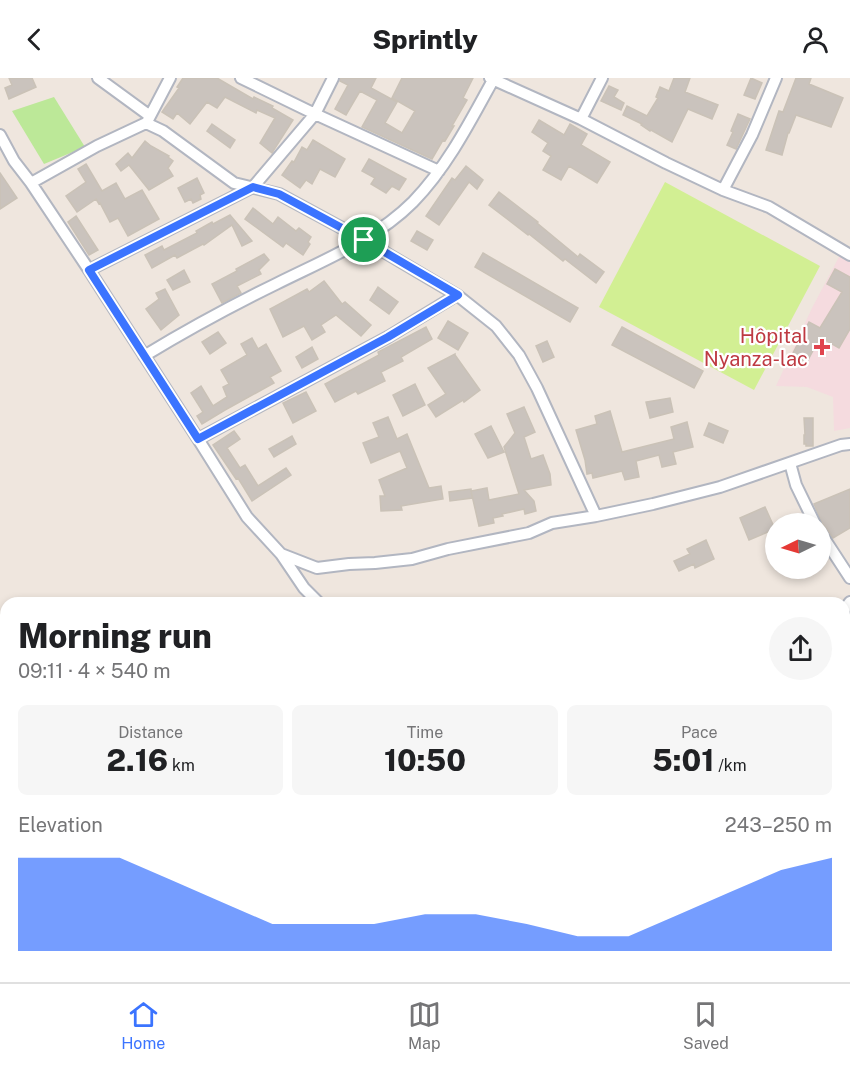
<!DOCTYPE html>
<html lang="en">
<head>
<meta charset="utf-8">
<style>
	body { margin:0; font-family:"Public Sans",sans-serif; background:#f6f6f6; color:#202124; height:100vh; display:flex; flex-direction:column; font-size:22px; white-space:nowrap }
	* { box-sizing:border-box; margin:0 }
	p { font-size:20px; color:#757577 }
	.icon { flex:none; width:33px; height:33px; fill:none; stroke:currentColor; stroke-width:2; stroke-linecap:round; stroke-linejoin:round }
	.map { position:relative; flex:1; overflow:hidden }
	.drawer { position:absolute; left:0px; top:519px; width:850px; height:386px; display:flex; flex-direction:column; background:#fff; border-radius:18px 18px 0 0; box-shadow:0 3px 9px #0003 }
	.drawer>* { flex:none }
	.needle { width:39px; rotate:265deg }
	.buttons { position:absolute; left:765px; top:435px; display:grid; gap:12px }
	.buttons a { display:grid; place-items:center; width:66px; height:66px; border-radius:50%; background:#fff; box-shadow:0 3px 9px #0003; font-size:30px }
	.pin { position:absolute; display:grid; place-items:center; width:51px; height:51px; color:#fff; margin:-26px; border:3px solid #fff; border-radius:50%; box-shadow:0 2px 6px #0007 }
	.round { display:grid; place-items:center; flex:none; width:63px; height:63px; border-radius:32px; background:#f6f6f6 }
	.head { display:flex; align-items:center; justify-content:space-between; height:102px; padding:0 18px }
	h1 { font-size:33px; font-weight:800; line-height:45px }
	.figures { display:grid; grid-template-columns:repeat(3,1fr); gap:9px; height:102px; padding:6px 18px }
	.figures div { display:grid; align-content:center; border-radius:9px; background:#f6f6f6; text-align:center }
	.figures b { font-size:30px; font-weight:800 }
	.figures small { font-size:16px; font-weight:400 }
	.figures p { font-size:16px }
	.chart { height:168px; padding:12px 18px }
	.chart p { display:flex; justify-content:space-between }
	.chart svg { width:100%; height:108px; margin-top:6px; fill:#3b74ff; opacity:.7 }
	header { display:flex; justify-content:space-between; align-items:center; height:78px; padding:0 18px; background:#fff; font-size:27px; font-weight:800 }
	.tab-bar { display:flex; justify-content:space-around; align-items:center; height:84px; border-top:2px solid #e0e0e0; background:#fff; font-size:16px; color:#757577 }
	.tab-bar a { display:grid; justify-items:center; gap:3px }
	.tab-bar .selected { color:#3b74ff }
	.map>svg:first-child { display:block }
	.medical { fill:#f5dbdf }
	.green { fill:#bce898 }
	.pitch { fill:#d2ef93 }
	.building { fill:#cac3bd; stroke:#cac2b7; stroke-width:1.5 }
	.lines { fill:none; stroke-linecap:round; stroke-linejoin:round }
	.minor-casing { stroke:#b2b6c1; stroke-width:14 }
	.minor { stroke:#fff; stroke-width:10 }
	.route-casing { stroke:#fff; stroke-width:12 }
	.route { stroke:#3b74ff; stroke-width:8 }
	.health-dot { fill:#e0444e; stroke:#fff; stroke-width:2 }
	.labels { text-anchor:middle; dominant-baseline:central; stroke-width:4.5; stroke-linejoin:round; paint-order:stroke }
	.health-label { font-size:20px; fill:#be3a42; stroke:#fff; text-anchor:end }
</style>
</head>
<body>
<header><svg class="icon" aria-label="back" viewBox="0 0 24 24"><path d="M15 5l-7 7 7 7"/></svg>Sprintly<svg class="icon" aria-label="person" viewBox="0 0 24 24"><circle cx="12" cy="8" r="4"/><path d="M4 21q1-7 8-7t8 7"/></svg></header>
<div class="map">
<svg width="850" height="904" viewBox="0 0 850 904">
	<rect width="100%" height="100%" fill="#efe6de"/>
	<!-- medical -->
	<path class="medical" d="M 840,177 L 850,184 L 850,350 L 834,353 L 833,319 L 807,309 L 776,308 L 812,230 Z"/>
	<!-- green -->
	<path class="green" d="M 54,19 L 85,69 L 44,86 L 12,33 Z"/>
	<!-- pitch -->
	<path class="pitch" d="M 665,104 L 820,188 L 754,312 L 599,229 Z"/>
	<!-- building -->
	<path class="building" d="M 9,0 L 32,0 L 36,9 L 9,21 L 5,10 L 12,7 Z
		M 183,0 L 217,0 L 253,21 L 254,19 L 273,28 L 272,30 L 293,42 L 272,75 L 260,65 L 275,40 L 257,32 L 256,35 L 225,19 L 217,30 L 207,24 L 190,46 L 177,35 L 173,41 L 162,34 L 179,10 L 177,9 Z
		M 340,0 L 376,0 L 371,10 L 397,24 L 385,45 L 402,55 L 415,33 L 392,20 L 402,0 L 473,0 L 463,20 L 467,22 L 452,48 L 454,48 L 445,63 L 443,62 L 432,81 L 362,49 L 377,22 L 360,13 L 346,37 L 335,31 L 348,7 L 340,3 Z
		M 674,0 L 690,0 L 685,14 L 718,27 L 712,41 L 688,31 L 672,64 L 651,52 L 650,53 L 641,47 L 642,46 L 623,37 L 627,28 L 647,38 L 658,20 L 656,19 L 660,9 L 669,13 Z
		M 751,0 L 762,5 L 755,21 L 744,17 Z
		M 796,0 L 811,0 L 809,6 L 843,20 L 831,49 L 796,37 L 789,55 L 788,55 L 782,77 L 766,72 L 779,33 L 783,34 Z
		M 609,8 L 618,12 L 614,19 L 624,25 L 621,32 L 601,23 Z
		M 738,36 L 750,41 L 736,71 L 727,67 L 733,54 L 731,53 Z
		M 539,42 L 564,57 L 570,46 L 587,56 L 581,67 L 610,84 L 597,105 L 569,88 L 561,102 L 543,92 L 551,78 L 543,73 L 548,65 L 532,54 Z
		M 212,46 L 235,62 L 230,70 L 207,53 Z
		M 313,62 L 345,81 L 335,99 L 320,91 L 312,106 L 306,102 L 300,110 L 282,97 L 292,83 L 294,84 L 302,69 L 307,72 Z
		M 145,63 L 151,68 L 169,78 L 168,79 L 173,83 L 168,90 L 173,98 L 149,112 L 129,87 L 121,93 L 116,86 L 128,75 L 132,80 Z
		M 369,81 L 406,101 L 399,112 L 392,108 L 386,115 L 371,106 L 375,100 L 362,93 Z
		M 86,86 L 102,113 L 116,105 L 125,121 L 142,112 L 159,141 L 128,158 L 118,140 L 110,144 L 100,125 L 99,126 L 96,121 L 77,134 L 66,118 L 86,104 L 78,91 Z
		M 466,88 L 483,102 L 477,111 L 469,104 L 439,147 L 426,138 L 452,100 L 455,102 Z
		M 0,95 L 17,120 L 0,131 Z
		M 197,100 L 204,115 L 200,117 L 201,121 L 193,125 L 191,121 L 185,124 L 178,110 Z
		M 499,114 L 538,144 L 537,145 L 578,179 L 580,176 L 604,194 L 596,205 L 565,181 L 563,183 L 529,156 L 528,157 L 489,127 Z
		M 253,130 L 273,146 L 278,139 L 296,153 L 299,150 L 311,159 L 308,164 L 310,166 L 303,177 L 286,165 L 283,169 L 245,141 Z
		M 230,137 L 252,163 L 242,168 L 232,147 L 204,167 L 203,166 L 177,180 L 175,177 L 152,190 L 145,177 L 162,168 L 164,172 L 197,155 L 196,153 L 212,144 L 213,146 Z
		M 76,138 L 98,172 L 89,177 L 68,144 Z
		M 417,153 L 433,162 L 427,172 L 411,163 Z
		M 483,175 L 578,230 L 570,244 L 475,189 Z
		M 264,176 L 269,182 L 259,192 L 261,196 L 237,208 L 241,215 L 222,225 L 212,206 L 237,193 L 236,191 Z
		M 835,191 L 850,199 L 850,251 L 839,270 L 820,259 L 807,284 L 792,277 L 809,244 L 820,250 L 842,214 L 827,206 Z
		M 184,192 L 190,204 L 173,212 L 167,202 Z
		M 324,203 L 342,226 L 345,224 L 371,247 L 361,258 L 336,237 L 321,247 L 325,254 L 312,262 L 304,248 L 283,259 L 270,231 L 307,211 L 309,214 Z
		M 378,209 L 398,224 L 389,236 L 370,222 Z
		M 165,211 L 179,237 L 161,252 L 146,231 L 159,221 L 156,215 Z
		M 448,243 L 468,255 L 458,272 L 438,260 Z
		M 426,249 L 432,261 L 401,279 L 403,283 L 381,294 L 385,303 L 358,316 L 356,313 L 335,324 L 325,306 L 379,277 L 378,274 Z
		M 622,249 L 703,293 L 694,310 L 612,267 Z
		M 218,254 L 226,265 L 210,276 L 202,264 Z
		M 252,260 L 258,271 L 266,266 L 281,293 L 270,299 L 274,305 L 225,332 L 202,346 L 197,338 L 203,334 L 191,315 L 201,308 L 213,328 L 227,319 L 223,309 L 229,306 L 221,292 L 247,277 L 241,266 Z
		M 547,263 L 554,279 L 543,284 L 536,268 Z
		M 312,269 L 318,281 L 302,290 L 296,279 Z
		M 455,276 L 455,277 L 480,312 L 464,324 L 463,322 L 436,339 L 428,327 L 446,316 L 428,290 Z
		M 415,306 L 425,327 L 403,338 L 393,317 Z
		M 306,314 L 316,333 L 293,345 L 283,325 Z
		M 670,320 L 673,334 L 650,340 L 646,324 Z
		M 524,329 L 535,354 L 524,359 L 531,381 L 543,377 L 550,396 L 551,407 L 524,412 L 534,423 L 536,433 L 525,436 L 524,431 L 502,436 L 503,438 L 493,440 L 494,445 L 479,448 L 471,413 L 487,410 L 489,422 L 519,416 L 504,369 L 515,355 L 507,336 Z
		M 610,333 L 622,374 L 674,361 L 671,349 L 687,344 L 693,369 L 673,374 L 676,386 L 662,389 L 659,377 L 636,383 L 639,399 L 625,402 L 622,393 L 593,400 L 592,395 L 587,396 L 585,382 L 576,352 L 597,346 L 595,338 Z
		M 388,339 L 397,361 L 407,356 L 429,410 L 441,408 L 443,421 L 401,428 L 402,432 L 381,433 L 380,418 L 385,418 L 379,402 L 407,390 L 400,373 L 371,385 L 363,365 L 379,359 L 373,345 Z
		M 804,340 L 813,340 L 813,368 L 806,368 L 806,366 L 804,366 L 804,357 L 805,357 Z
		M 709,345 L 728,353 L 723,365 L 704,357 Z
		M 491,348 L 504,374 L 488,380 L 475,356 Z
		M 234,353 L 240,361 L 227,370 L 240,390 L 245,387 L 258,408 L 286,390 L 291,397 L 252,423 L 238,400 L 236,401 L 213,367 Z
		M 292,358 L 296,366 L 274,379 L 269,371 Z
		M 471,411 L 472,420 L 450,423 L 449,414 Z
		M 850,411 L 850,450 L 833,460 L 826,450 L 823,447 L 814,426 Z
		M 765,429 L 775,451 L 749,462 L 740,440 Z
		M 706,462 L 714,481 L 695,490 L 694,486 L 679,493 L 674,483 L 690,476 L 687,471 Z"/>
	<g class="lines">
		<defs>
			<path id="minor" d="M 98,0 L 150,38
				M 241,0 L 315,36 L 439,93
				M 490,0 L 581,41 L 666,85 L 723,112 L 769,129 L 850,177
				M 581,41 L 602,0
				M 148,42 L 170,0
				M 0,57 L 14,83 L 31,105 L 89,192 L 198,361 L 247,439 L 281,476 L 317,490 L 349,486 L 375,485 L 412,481 L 448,471 L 529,455 L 552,445 L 596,438 L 653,426 L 720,409 L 841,367 L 850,366
				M 31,105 L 97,68 L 146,45 L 163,53 L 234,105 L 279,116 L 364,162 L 457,217 L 496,248 L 519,277 L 537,310 L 596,438
				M 723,112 L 752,57 L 776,0
				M 89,192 L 253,109 L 315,36 L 333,0
				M 144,278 C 187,252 231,228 276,206 C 324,182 375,162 413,124 C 447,89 470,44 493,2
				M 198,361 L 388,259 L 457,217
				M 790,385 L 796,407 L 815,446
				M 820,454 L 850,500
				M 281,476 L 304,510 L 319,525
				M 844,532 L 850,524
				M 850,692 L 848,724 L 850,753
				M 465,898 L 467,904
				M 148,904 L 151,898
				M 175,904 L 191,900
				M 591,904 L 595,898"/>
		</defs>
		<!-- minor casing -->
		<use href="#minor" class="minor-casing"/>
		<!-- minor -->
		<use href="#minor" class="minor"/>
	</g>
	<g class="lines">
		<defs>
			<path id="route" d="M 253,109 L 279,116 L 364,162 L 458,217 L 388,259 L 198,361 L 89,192 Z"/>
		</defs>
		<!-- route casing -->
		<use href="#route" class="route-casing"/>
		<!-- route -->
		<use href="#route" class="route"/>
	</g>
	<!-- markers -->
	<path class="health-dot" d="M819 260h6v6h6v6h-6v6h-6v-6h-6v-6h6z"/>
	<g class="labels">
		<!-- health labels -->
		<g class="health-label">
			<text x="808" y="258">Hôpital<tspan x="808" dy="23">Nyanza-lac</tspan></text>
		</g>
	</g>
</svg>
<div class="buttons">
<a><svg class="needle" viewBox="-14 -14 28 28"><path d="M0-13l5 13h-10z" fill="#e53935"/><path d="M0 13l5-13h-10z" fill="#757577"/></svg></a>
</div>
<div class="pin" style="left:364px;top:162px;background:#1e9e55"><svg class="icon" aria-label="arrive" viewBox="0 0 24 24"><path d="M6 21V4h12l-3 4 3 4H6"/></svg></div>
<section class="drawer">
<div class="head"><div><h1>Morning run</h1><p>09:11 · 4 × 540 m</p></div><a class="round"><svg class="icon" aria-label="share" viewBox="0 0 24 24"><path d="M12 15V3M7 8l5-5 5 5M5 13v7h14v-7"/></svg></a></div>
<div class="figures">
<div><p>Distance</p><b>2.16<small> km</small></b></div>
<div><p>Time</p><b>10:50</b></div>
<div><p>Pace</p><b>5:01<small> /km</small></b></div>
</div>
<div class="chart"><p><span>Elevation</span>243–250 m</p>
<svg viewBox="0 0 160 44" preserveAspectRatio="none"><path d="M0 44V6L10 6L20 6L30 15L40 24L50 33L60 33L70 33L80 29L90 29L100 33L110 38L120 38L130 29L140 20L150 11L160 6V44z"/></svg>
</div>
</section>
</div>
<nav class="tab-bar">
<a class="selected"><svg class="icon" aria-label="home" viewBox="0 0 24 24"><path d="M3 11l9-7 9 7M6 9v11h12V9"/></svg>Home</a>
<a><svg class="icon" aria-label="map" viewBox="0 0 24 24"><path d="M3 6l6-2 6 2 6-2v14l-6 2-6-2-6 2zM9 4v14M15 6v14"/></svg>Map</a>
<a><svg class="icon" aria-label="saved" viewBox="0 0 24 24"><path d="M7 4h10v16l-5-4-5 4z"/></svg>Saved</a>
</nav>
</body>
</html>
